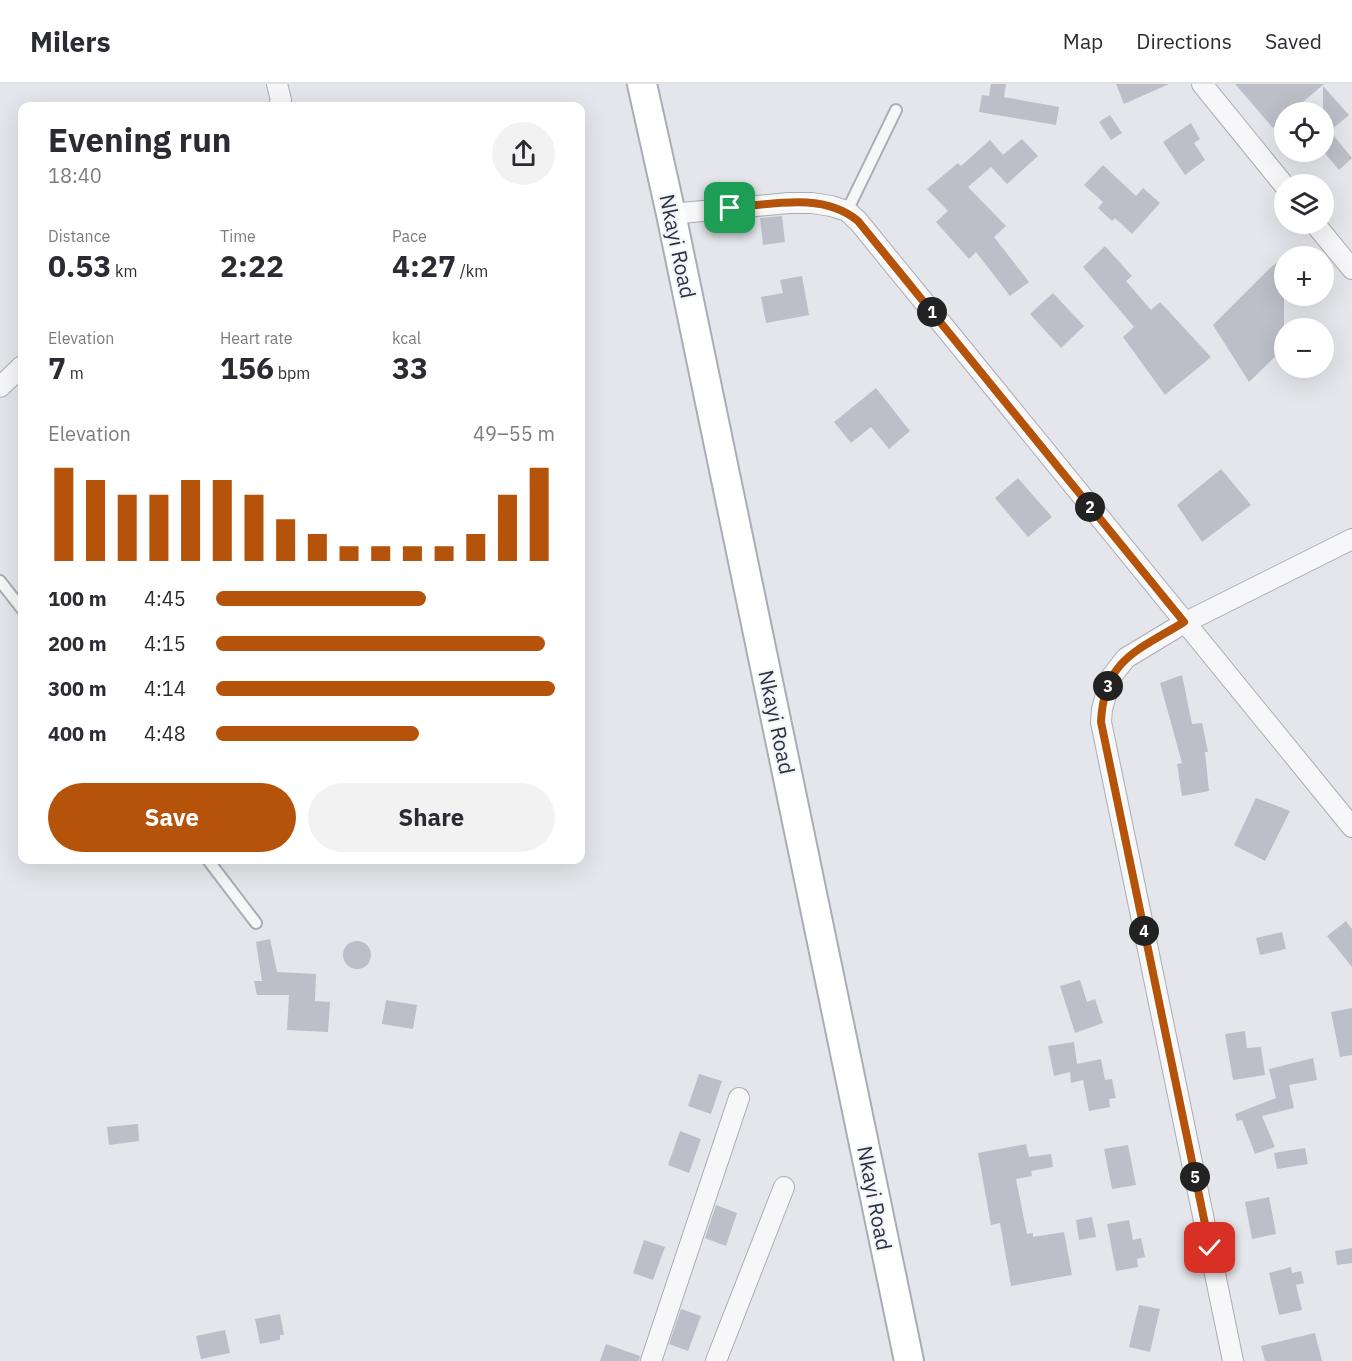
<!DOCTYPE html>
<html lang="en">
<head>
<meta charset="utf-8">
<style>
	body { margin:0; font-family:"IBM Plex Sans",sans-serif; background:#f2f2f3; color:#2b2b33; height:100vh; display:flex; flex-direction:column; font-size:22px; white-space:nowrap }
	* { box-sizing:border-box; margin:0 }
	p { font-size:20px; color:#7c7c81 }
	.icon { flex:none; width:33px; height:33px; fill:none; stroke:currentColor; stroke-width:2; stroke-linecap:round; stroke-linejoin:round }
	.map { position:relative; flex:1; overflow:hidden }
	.sheet { position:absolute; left:18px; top:18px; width:567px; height:762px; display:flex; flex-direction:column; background:#fff; border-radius:12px; box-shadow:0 6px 24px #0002 }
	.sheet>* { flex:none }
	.fabs { position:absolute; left:1274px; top:18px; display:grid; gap:12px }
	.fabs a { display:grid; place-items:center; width:60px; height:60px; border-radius:50%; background:#fff; box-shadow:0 6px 24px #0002; font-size:30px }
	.pin { position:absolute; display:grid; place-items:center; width:51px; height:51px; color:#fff; margin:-26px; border-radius:12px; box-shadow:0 3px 9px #0006 }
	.km { position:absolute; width:30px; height:30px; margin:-15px; border-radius:50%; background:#222; color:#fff; font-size:16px; line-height:30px; text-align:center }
	.round { display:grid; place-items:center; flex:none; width:63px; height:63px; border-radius:32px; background:#f2f2f3 }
	.head { display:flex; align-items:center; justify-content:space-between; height:102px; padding:0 30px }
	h1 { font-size:33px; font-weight:800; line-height:45px }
	.figures { display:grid; grid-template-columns:repeat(3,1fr); gap:9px; height:102px; padding:6px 30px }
	.figures div { display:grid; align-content:center }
	.figures b { font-size:30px; font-weight:800 }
	.figures small { font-size:16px; font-weight:400 }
	.figures p { font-size:16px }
	.chart { height:168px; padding:12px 30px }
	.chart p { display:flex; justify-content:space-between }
	.chart svg { width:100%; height:108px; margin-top:6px; stroke:#b45309; stroke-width:6 }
	.cta { display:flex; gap:12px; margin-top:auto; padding:12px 30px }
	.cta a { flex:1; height:69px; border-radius:36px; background:#b45309; color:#fff; font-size:24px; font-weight:800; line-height:69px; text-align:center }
	.cta a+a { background:#f2f2f3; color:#2b2b33 }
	ul { padding:0 30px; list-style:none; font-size:20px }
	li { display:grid; grid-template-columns:96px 72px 1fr; align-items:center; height:45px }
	li i { height:15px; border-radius:8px; background:#b45309 }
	header { display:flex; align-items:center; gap:36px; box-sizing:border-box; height:84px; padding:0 30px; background:#fff; border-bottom:2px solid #e1e1e2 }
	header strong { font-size:28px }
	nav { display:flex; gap:33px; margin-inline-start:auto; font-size:21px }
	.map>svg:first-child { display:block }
	.building { fill:#bcbfc7 }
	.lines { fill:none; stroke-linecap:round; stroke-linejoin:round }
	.service-casing { stroke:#a9adb5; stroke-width:14 }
	.minor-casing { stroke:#a9adb5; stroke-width:22 }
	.secondary-casing { stroke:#a9adb5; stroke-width:32 }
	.service { stroke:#f7f7f9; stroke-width:10 }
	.minor { stroke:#f7f7f9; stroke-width:20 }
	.secondary { stroke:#fff; stroke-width:28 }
	.route-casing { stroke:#fff; stroke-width:12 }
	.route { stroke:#b45309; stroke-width:8 }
	.labels { text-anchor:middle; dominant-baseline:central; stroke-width:4.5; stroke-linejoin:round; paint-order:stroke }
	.street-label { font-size:21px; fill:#2d3342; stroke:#f4f5f8 }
</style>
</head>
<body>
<header>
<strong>Milers</strong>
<nav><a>Map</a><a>Directions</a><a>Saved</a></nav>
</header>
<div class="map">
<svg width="1352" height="1277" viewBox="0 0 1352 1277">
	<rect width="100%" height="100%" fill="#e4e6eb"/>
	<!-- building -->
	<path class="building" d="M 991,0 L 1006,0 L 1004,13 L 1059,23 L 1056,41 L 979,28 L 982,11 L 989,12 Z
		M 1116,0 L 1169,0 L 1124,20 Z
		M 1235,0 L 1324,0 L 1291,28 L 1284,28 L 1284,35 L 1273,44 Z
		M 1323,2 L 1349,31 L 1330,47 L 1352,74 L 1339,86 L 1323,67 Z
		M 1110,31 L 1122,49 L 1111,56 L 1099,38 Z
		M 1191,39 L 1200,55 L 1194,59 L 1205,76 L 1185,91 L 1163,58 Z
		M 1022,55 L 1038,72 L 1007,100 L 991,83 L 968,103 L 1006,142 L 994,153 L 1029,198 L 1010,212 L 976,168 L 969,175 L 936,138 L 948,127 L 927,105 L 958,79 L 961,82 L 990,56 L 1003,71 Z
		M 1103,81 L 1136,112 L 1143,104 L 1160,119 L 1132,150 L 1115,134 L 1112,137 L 1098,124 L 1103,118 L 1084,101 Z
		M 782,132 L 785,158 L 763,161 L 760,134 Z
		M 1105,162 L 1132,192 L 1126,197 L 1151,226 L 1160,218 L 1211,273 L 1165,311 L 1123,253 L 1134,243 L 1083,183 Z
		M 1284,174 L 1284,264 L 1249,298 L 1213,241 L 1271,183 Z
		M 802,192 L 809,231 L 766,239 L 761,213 L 783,209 L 780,196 Z
		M 1053,209 L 1084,242 L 1061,264 L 1030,230 Z
		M 876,304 L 910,347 L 889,365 L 871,343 L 851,359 L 834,338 Z
		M 1221,385 L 1251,421 L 1202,458 L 1177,421 Z
		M 1018,394 L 1052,433 L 1028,453 L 995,414 Z
		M 1182,591 L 1192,640 L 1202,639 L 1208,668 L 1205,668 L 1209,707 L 1182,712 L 1177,680 L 1182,679 L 1160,599 Z
		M 1256,714 L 1290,727 L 1265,777 L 1234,761 Z
		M 1346,837 L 1352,845 L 1352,883 L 1327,852 Z
		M 1282,848 L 1286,865 L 1260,871 L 1256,854 Z
		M 270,855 L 277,888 L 316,890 L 315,917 L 330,918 L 328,948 L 287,946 L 289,911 L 257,911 L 254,897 L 262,897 L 256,858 Z
		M343 871a14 14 0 1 1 28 0a14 14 0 1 1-28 0Z
		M 1080,896 L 1087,918 L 1095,915 L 1103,939 L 1075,949 L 1060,902 Z
		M 386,916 L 417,921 L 413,945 L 382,940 Z
		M 1352,924 L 1352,971 L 1340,973 L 1331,928 Z
		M 1245,947 L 1247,964 L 1261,963 L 1265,991 L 1233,996 L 1225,950 Z
		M 1074,958 L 1077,980 L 1101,975 L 1105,996 L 1112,995 L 1116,1014 L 1109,1015 L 1110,1023 L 1089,1027 L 1083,996 L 1071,999 L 1070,988 L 1054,992 L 1048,962 Z
		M 1313,974 L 1317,996 L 1289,1001 L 1294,1024 L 1262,1032 L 1275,1063 L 1255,1070 L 1242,1036 L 1237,1037 L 1235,1030 L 1276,1014 L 1269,985 Z
		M 699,990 L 722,997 L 711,1030 L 688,1022 Z
		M 138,1040 L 139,1057 L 109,1061 L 107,1043 Z
		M 680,1047 L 701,1055 L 689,1089 L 668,1081 Z
		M 1026,1060 L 1029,1073 L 1051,1070 L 1053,1083 L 1031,1087 L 1032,1092 L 1016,1095 L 1027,1150 L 1033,1149 L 1033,1153 L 1064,1148 L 1072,1191 L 1011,1202 L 1000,1139 L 991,1141 L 978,1069 Z
		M 1128,1061 L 1136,1101 L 1112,1105 L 1104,1065 Z
		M 1305,1064 L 1308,1080 L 1277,1085 L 1274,1069 Z
		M 1269,1113 L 1276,1150 L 1252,1155 L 1245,1118 Z
		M 716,1121 L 737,1129 L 726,1162 L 705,1154 Z
		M 1092,1133 L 1096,1153 L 1079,1156 L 1076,1136 Z
		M 1129,1136 L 1133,1156 L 1141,1154 L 1145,1173 L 1137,1175 L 1138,1183 L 1116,1187 L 1107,1140 Z
		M 644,1156 L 665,1163 L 653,1196 L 633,1189 Z
		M 1352,1164 L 1352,1179 L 1337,1181 L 1335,1167 Z
		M 1291,1183 L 1292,1189 L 1301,1187 L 1304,1199 L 1296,1201 L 1302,1226 L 1279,1231 L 1269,1189 Z
		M 1139,1221 L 1160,1225 L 1150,1268 L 1129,1263 Z
		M 681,1225 L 701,1232 L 688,1267 L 669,1260 Z
		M 280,1230 L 284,1251 L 280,1251 L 280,1256 L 260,1260 L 255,1235 Z
		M 225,1246 L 230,1269 L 201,1275 L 196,1252 Z
		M 1315,1249 L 1322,1277 L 1265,1277 L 1261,1262 Z
		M 606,1260 L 640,1272 L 639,1277 L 600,1277 Z"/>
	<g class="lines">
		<defs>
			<path id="service" d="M 847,127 L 896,26
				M 0,497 L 22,525
				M 208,776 L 256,839"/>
			<path id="minor" d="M 277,0 L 281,16 L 279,22
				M 1202,0 L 1284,101
				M 671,130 L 789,119 L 812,119 L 831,122 L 847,127 L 858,137 L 1352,743
				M 1315,140 L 1352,185
				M 0,303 L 22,282
				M 651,1277 L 739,1014
				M 716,1277 L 784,1103
				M 1233,1277 L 1101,638 L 1102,625 L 1111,593 L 1126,574 L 1184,539 L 1352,455"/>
			<path id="secondary" d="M 642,0 L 671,130 L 909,1277"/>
		</defs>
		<!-- service casing -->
		<use href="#service" class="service-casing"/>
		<!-- minor casing -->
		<use href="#minor" class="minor-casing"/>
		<!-- secondary casing -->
		<use href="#secondary" class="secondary-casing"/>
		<!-- service -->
		<use href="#service" class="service"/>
		<!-- minor -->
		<use href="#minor" class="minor"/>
		<!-- secondary -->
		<use href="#secondary" class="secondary"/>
	</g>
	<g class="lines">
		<defs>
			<path id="route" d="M 730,124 C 772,120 824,108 858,137 L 1184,538 C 1137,567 1104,575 1101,638 L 1210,1164"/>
		</defs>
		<!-- route casing -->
		<use href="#route" class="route-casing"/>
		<!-- route -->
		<use href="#route" class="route"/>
	</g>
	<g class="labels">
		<!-- street labels -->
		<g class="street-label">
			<text transform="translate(678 162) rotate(78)">Nkayi Road</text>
			<text transform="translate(777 638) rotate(78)">Nkayi Road</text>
			<text transform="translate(875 1114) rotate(79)">Nkayi Road</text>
		</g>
	</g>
</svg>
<div class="fabs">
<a><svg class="icon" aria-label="locate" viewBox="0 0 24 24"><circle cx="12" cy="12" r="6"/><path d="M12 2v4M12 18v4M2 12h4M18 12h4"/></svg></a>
<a><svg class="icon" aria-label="layers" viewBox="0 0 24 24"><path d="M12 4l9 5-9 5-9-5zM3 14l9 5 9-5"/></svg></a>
<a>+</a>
<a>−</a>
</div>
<div class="pin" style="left:730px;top:124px;background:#1e9e55"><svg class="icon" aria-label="arrive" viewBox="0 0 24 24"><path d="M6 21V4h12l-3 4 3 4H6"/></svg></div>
<div class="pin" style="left:1210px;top:1164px;background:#d93025"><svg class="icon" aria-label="check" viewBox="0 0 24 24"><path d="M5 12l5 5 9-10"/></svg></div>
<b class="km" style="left:932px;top:228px">1</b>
<b class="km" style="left:1090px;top:423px">2</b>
<b class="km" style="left:1108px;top:602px">3</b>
<b class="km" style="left:1144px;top:847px">4</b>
<b class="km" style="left:1195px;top:1093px">5</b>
<section class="sheet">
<div class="head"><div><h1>Evening run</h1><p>18:40</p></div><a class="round"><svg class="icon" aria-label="share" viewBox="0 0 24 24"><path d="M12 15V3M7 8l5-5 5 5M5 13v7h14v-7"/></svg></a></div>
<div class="figures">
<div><p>Distance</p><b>0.53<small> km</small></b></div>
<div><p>Time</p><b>2:22</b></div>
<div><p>Pace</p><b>4:27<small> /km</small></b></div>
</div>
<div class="figures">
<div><p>Elevation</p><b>7<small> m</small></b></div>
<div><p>Heart rate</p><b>156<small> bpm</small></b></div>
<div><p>kcal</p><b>33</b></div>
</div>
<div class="chart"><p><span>Elevation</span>49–55 m</p>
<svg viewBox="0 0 160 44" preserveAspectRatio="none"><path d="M5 44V6M15 44V11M25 44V17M35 44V17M45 44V11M55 44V11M65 44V17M75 44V27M85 44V33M95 44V38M105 44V38M115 44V38M125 44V38M135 44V33M145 44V17M155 44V6"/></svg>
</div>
<ul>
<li><b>100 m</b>4:45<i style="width:62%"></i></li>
<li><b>200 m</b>4:15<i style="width:97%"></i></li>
<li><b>300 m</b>4:14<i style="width:100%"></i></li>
<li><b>400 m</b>4:48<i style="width:60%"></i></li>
</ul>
<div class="cta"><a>Save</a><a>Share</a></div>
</section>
</div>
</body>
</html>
